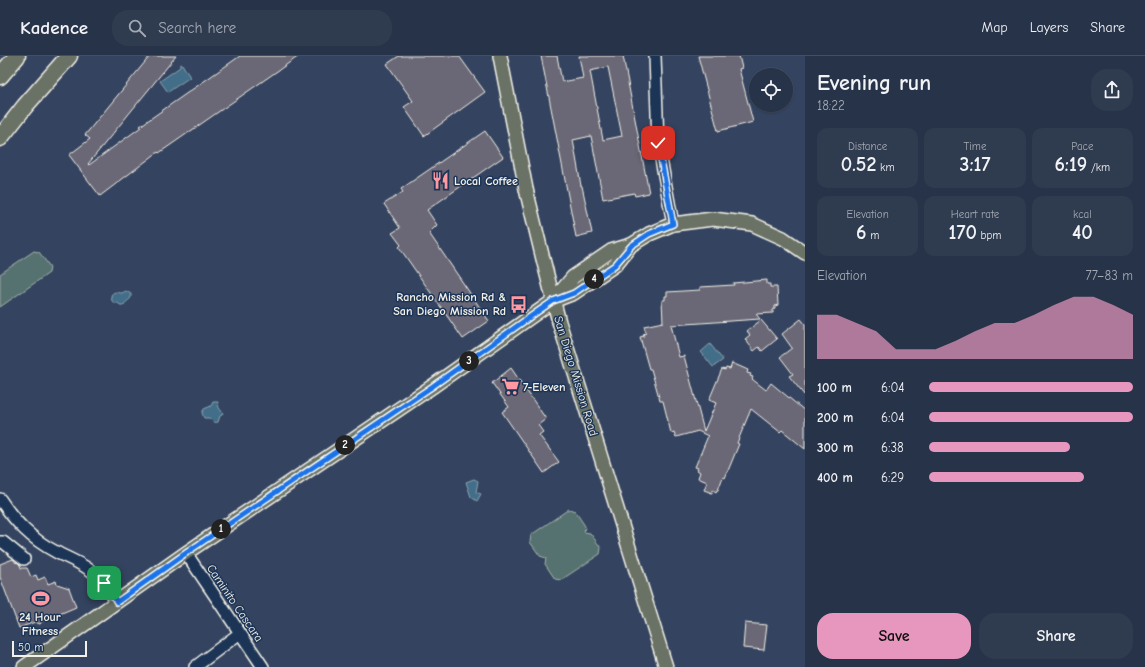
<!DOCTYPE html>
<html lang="en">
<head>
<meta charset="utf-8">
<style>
	body { margin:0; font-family:"Comic Neue",sans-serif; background:#2f3b4f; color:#f1f3f6; height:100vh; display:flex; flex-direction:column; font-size:15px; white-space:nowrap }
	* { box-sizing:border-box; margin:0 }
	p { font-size:13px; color:#a4aab4 }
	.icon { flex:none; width:22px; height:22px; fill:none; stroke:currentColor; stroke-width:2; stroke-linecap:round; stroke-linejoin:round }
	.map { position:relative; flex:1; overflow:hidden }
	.side { display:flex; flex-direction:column; background:#273348; width:340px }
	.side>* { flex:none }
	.fabs { position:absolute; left:749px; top:12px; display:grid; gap:8px }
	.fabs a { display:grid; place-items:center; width:44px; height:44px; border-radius:50%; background:#273348; box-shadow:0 1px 3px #0004,0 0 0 1px #434e60; font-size:20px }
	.scale { position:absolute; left:12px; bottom:10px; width:75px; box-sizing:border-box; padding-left:4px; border:2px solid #f4f1e8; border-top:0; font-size:11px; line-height:14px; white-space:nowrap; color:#f4f1e8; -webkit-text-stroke:3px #1d3557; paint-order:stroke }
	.pin { position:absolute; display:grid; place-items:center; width:34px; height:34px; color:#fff; margin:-17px; border-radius:8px; box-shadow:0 2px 6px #0006 }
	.km { position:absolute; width:20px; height:20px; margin:-10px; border-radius:50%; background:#222; color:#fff; font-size:11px; line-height:20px; text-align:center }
	.round { display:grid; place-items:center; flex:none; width:42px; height:42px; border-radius:16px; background:#2f3b4f }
	.head { display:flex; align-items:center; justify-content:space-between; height:68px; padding:0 12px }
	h1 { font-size:22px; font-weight:700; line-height:30px }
	.figures { display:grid; grid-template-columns:repeat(3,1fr); gap:6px; height:68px; padding:4px 12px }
	.figures div { display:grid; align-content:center; border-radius:10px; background:#2f3b4f; text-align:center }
	.figures b { font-size:20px; font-weight:700 }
	.figures small { font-size:11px; font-weight:400 }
	.figures p { font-size:11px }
	.chart { height:112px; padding:8px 12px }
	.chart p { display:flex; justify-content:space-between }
	.chart svg { width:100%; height:72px; margin-top:4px; fill:#e797bd; opacity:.7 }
	.primary-button { display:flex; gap:8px; margin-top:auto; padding:8px 12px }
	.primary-button a { flex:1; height:46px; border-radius:16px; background:#e797bd; color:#111; font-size:16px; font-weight:700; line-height:46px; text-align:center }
	.primary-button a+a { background:#2f3b4f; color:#f1f3f6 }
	ul { padding:0 12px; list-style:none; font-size:13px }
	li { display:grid; grid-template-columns:64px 48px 1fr; align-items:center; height:30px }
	li i { height:10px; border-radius:5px; background:#e797bd }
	header { display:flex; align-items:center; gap:24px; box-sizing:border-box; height:56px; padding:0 20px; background:#273348; border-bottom:1px solid #434e60 }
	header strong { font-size:19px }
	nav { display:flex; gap:22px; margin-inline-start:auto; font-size:14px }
	.search { width:280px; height:36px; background:#2f3b4f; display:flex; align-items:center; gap:10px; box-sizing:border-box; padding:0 14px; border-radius:16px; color:#a4aab4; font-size:15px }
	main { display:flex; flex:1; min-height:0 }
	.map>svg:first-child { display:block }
	.green { fill:#57726f; stroke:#a6b2ac }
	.water { fill:#436e89; stroke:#8aa2af }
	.building { fill:#6b6776; stroke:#f4f1e8; fill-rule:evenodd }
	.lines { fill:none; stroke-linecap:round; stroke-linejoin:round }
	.minor-casing { stroke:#f4f1e8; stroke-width:14 }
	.major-casing { stroke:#f4f1e8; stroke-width:16 }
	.highway-casing { stroke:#f4f1e8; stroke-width:19 }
	.minor { stroke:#1d3557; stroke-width:11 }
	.major { stroke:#6a7266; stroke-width:13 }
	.highway { stroke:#6a7266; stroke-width:16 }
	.route-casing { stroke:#fff; stroke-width:8 }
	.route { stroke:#1a73e8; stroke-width:5 }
	.labels { text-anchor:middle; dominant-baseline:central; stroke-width:3; stroke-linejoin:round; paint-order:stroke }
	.poi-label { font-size:12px; font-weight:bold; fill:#f4f1e8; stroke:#1d3557; text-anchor:start }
	.street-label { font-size:12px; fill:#f4f1e8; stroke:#1d3557 }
</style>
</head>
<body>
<header>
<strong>Kadence</strong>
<div class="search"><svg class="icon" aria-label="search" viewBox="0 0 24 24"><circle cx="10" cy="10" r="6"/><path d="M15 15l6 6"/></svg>Search here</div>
<nav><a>Map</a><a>Layers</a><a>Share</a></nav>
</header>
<main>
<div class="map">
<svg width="805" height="611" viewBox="0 0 805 611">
	<rect width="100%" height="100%" fill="#344460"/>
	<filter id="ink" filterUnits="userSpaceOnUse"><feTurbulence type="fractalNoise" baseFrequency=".025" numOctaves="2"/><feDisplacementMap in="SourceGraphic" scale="8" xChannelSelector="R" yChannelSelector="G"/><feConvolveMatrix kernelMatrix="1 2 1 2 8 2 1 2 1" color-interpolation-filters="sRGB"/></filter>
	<g filter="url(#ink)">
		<!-- green -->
		<path class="green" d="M 34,195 L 39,196 L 50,211 L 49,217 L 0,251 L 0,218 Z
			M 569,453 L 575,455 L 585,470 L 584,476 L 590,477 L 601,492 L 600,498 L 561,524 L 555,523 L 545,508 L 546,502 L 540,500 L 530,486 L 531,479 Z"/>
		<!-- water -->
		<path class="water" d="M 182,8 L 190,21 L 168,36 L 160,25 L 180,11 L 180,9 Z
			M 126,235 L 131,238 C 132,245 126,244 124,249 L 120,249 L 118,247 L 114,247 L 112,245 L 111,239 C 115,234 117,237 122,237 Z
			M 710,288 L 723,304 L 713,311 L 701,296 Z
			M 213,346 L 218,346 L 219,352 L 223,357 L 222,359 L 220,360 L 218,366 C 214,368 213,364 209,362 L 204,362 L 202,357 L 204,353 L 211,350 Z
			M 474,423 L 478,425 L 476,436 L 481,438 L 477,445 L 471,441 L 466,426 Z"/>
		<!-- building -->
		<path class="building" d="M 150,0 L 176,0 L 88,108 L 89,109 L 141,71 L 140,70 L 240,0 L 299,0 L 159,97 L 158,96 L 100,140 L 69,99 L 90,83 L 85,79 Z
			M 399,0 L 459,0 L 485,36 L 424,80 L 404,51 L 413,45 L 387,8 Z
			M 541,0 L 557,0 L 562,26 L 583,22 L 579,0 L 623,0 L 649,137 L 635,140 L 634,137 L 603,143 L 591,80 L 573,84 L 581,130 L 582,130 L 592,177 L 576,181 ZM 608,11 L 622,80 L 603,84 L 590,15 Z
			M 698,0 L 739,0 L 742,12 L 739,13 L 753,66 L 718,75 Z
			M 485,75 L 503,101 L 427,154 L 437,169 L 429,177 L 489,265 L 463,283 L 399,191 L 401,189 L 392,177 L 400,172 L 384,148 L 403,136 L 401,133 Z
			M 767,224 L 767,228 L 770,228 L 770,231 L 777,231 L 778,249 L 775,250 L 775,253 L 773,254 L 773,257 L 756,258 L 760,263 L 671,269 L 679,301 L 684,300 L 704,375 L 716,347 L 709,344 L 722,313 L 725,314 L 726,312 L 730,313 L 732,307 L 748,314 L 747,317 L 751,318 L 750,320 L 753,321 L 752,323 L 766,334 L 771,327 L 805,355 L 805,393 L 782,374 L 780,376 L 751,353 L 737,387 L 739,388 L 725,422 L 723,421 L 718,434 L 717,434 L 716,436 L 713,434 L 712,437 L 704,434 L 707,426 L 698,422 L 700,416 L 697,414 L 698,412 L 695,411 L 708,380 L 698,375 L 676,381 L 674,376 L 671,377 L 663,345 L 660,345 L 651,313 L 649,313 L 640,281 L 644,280 L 643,278 L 646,277 L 644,270 L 663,266 L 662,244 L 665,244 L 665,240 L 667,240 L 667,236 L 700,234 L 700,231 L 734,229 L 733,227 Z
			M 801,263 L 805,268 L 805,340 L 789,320 L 793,318 L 780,301 L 792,292 L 782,278 Z
			M 761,264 L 777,283 L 762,295 L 759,291 L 754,295 L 745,283 L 750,279 L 747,275 Z
			M 511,312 L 546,363 L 538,369 L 543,376 L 539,379 L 559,406 L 544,417 L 502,356 L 509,351 L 492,327 Z
			M 13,503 L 16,507 L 17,506 L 20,509 L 21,512 L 27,512 L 31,521 L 36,519 L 38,524 L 45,521 L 48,528 L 56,525 L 57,528 L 69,532 L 76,551 L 43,565 L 40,568 L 35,566 L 19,572 L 0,521 L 0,508 Z
			M 745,567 L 767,569 L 764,594 L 743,592 Z"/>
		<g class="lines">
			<defs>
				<path id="minor" d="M 655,0 L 658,87 L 673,168
					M 0,443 C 15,466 31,483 56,496 C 69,503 85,508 96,519 C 105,526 111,536 117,546
					M 0,486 L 3,486 L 24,503
					M 186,497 L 263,611
					M 195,611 L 240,577"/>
				<path id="major" d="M 500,0 L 526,133 L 543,203 L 559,266 L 666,611
					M 631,189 L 615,209 L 574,237 L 553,245 L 573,221 L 611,195 L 631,189 L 649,178 L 673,168 L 713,163 L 752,168 L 783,182 L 805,197
					M 24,611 L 186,497 L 433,330 L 553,245"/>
				<path id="highway" d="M 0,20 L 17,0
					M 0,82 L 25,50 L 69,0"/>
			</defs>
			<!-- minor casing -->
			<use href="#minor" class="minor-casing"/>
			<!-- major casing -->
			<use href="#major" class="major-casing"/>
			<!-- highway casing -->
			<use href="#highway" class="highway-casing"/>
			<!-- minor -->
			<use href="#minor" class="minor"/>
			<!-- major -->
			<use href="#major" class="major"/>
			<!-- highway -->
			<use href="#highway" class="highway"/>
		</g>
	</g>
	<g class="lines" filter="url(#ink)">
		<defs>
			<path id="route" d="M 104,527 L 117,546 L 186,497 L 433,330 L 537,256 L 553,245 L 574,237 L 615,209 L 631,190 L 649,178 L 673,168 L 658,87"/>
		</defs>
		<!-- route casing -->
		<use href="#route" class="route-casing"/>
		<!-- route -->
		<use href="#route" class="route"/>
	</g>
	<!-- icons -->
	<defs>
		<symbol id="restaurant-bare" viewBox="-9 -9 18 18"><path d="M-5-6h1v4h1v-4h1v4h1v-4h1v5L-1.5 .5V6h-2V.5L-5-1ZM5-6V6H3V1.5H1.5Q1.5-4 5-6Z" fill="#ff9aa2" stroke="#1d3557" stroke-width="2.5" paint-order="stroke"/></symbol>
		<symbol id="bus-bare" viewBox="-9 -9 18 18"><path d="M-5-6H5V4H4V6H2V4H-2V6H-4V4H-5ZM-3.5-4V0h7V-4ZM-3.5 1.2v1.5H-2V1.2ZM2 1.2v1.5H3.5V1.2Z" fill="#ff9aa2" stroke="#1d3557" stroke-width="2.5" paint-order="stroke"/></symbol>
		<symbol id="supermarket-bare" viewBox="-9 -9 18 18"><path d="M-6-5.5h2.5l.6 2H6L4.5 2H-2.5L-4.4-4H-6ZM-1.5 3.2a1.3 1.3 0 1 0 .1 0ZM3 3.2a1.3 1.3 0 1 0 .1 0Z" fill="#ff9aa2" stroke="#1d3557" stroke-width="2.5" paint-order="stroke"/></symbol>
		<symbol id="stadium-bare" viewBox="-9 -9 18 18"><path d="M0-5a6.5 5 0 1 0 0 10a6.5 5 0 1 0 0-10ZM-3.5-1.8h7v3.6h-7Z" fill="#ff9aa2" stroke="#1d3557" stroke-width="2.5" paint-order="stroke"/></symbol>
	</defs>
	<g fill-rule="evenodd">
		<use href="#restaurant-bare" x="428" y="112" width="25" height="25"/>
		<use href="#bus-bare" x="506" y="236" width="25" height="25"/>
		<use href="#supermarket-bare" x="498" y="318" width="25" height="25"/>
		<use href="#stadium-bare" x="28" y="530" width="25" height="25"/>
	</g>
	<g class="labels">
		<!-- poi labels -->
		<g class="poi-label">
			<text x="454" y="125">Local Coffee</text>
			<text x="506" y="241" text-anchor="end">Rancho Mission Rd &amp;<tspan x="506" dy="14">San Diego Mission Rd</tspan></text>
			<text x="523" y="331">7-Eleven</text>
			<text x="40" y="561" text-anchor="middle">24 Hour<tspan x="40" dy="14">Fitness</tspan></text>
		</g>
		<!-- street labels -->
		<g class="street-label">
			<text transform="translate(576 320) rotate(73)">San Diego Mission Road</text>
			<text transform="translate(235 547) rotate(56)">Caminito Cascara</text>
		</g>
	</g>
</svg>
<div class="fabs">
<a><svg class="icon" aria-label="locate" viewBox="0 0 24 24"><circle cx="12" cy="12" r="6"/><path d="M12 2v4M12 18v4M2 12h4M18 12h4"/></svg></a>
</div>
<div class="scale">50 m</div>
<div class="pin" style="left:104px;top:527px;background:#1e9e55"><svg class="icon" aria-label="arrive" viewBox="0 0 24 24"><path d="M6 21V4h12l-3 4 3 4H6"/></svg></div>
<div class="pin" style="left:658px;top:87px;background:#d93025"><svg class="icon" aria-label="check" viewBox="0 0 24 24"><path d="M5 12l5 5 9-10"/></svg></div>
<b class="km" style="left:221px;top:473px">1</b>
<b class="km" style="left:345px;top:389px">2</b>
<b class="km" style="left:469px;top:305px">3</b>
<b class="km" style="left:594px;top:223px">4</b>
</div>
<section class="side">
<div class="head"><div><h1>Evening run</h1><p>18:22</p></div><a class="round"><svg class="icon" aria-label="share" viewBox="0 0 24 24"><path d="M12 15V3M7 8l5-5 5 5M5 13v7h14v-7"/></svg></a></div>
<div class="figures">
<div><p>Distance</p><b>0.52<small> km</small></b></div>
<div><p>Time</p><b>3:17</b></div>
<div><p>Pace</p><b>6:19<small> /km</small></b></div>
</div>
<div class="figures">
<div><p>Elevation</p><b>6<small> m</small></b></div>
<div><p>Heart rate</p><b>170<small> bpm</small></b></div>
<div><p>kcal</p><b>40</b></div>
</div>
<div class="chart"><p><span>Elevation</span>77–83 m</p>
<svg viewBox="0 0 160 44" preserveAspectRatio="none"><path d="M0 44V17L10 17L20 22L30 27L40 38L50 38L60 38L70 33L80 27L90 22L100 22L110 17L120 11L130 6L140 6L150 11L160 17V44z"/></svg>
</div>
<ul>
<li><b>100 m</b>6:04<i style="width:100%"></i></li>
<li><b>200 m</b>6:04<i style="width:100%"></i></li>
<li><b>300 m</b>6:38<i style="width:69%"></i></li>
<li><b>400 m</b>6:29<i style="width:76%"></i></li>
</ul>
<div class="primary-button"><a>Save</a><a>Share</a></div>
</section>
</main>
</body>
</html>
